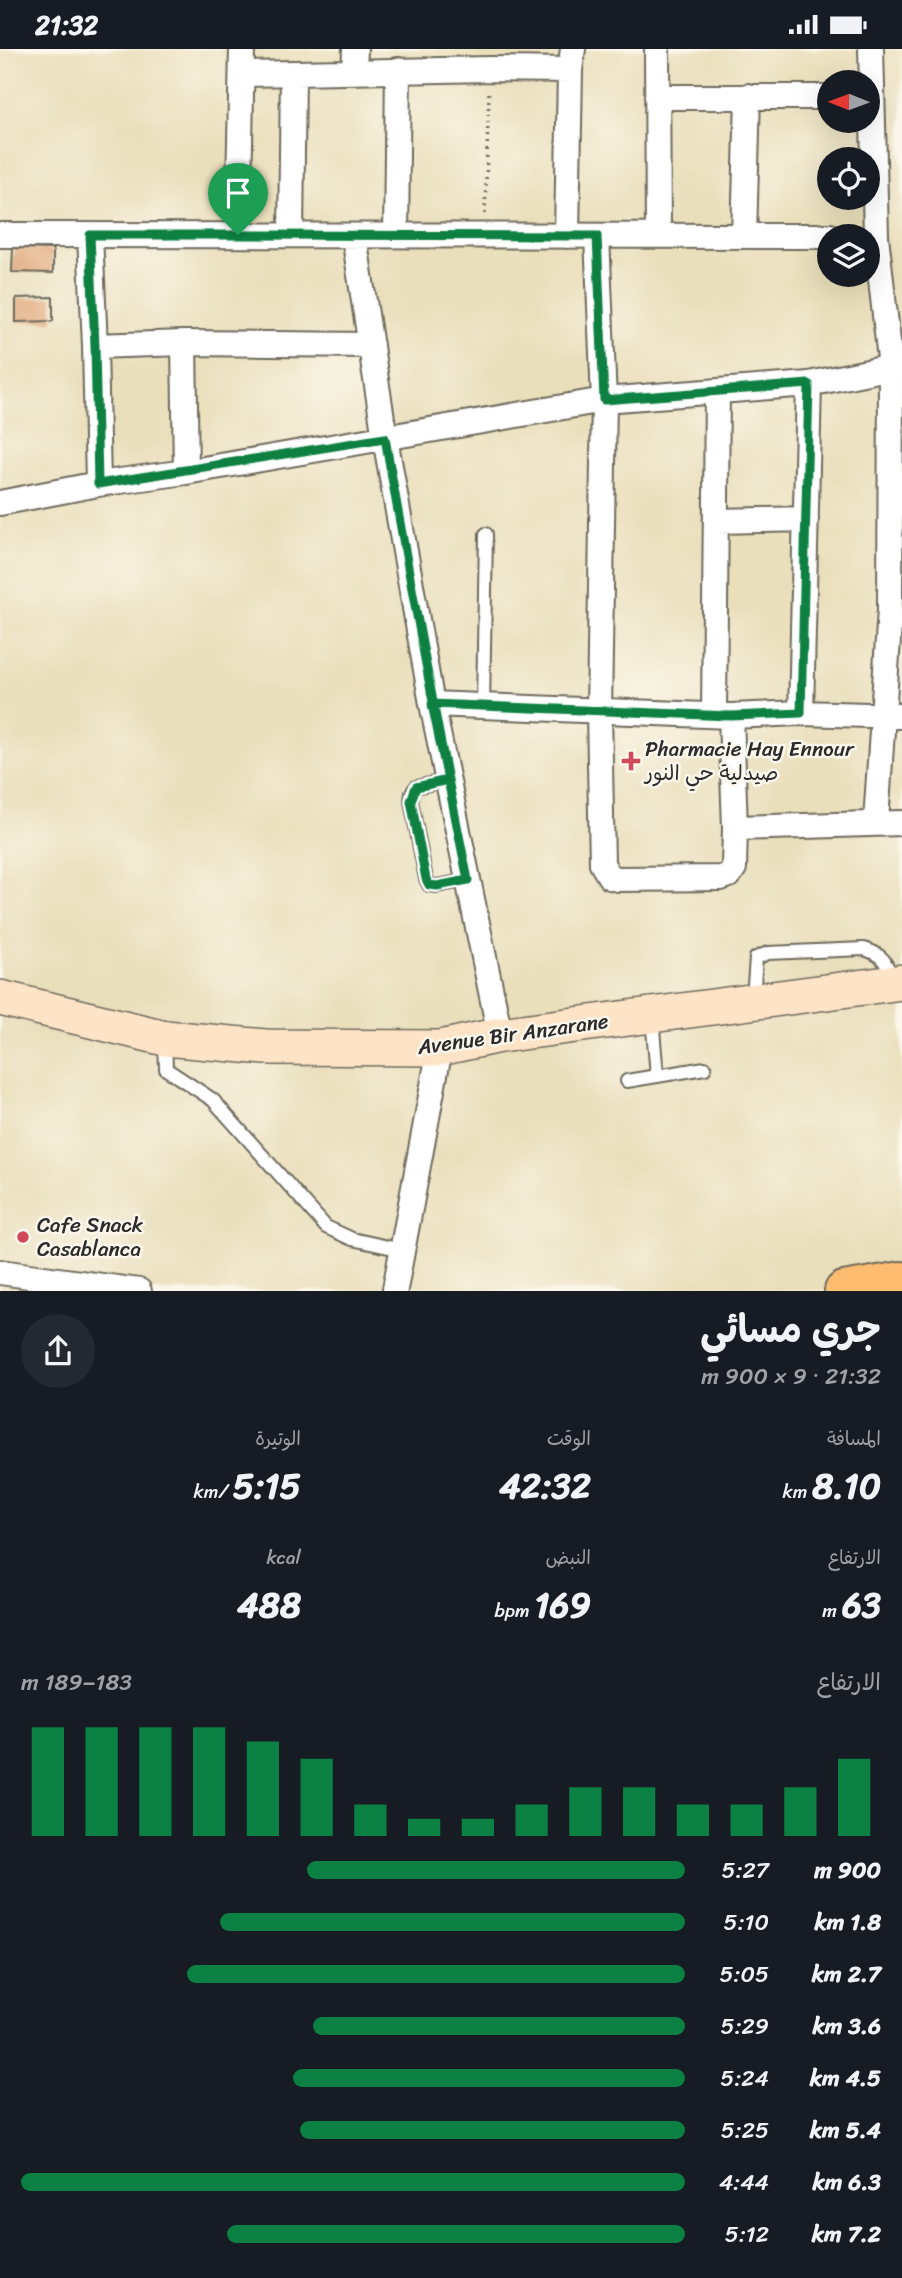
<!DOCTYPE html>
<html lang="ar">
<head>
<meta charset="utf-8">
<style>
	body { margin:0; font-family:Sriracha,"Playpen Sans Arabic",sans-serif; background:#242831; color:#f1f3f6; direction:rtl; height:100vh; display:flex; flex-direction:column; font-size:26px; white-space:nowrap }
	* { box-sizing:border-box; margin:0 }
	p { font-size:23px; color:#9ea1a6 }
	.icon { flex:none; width:38px; height:38px; fill:none; stroke:currentColor; stroke-width:2; stroke-linecap:round; stroke-linejoin:round }
	.map { position:relative; height:1242px; overflow:hidden; direction:ltr }
	.drawer { display:flex; flex-direction:column; background:#171b24; flex:1 }
	.drawer>* { flex:none }
	.needle { width:46px; rotate:271deg }
	.fabs { position:absolute; left:817px; top:21px; display:grid; gap:14px }
	.fabs a { display:grid; place-items:center; width:63px; height:63px; border-radius:50%; background:#171b24; box-shadow:0 7px 28px #0002; font-size:35px }
	.pin { position:absolute; display:grid; place-items:center; width:60px; height:60px; color:#fff; margin:-72px -30px; border-radius:50% 50% 50% 0; rotate:-45deg; box-shadow:0 0 7px #0007 }
	.pin .icon { rotate:45deg }
	.round { display:grid; place-items:center; flex:none; width:74px; height:74px; border-radius:37px; background:#242831 }
	.headline { display:flex; align-items:center; justify-content:space-between; height:119px; padding:0 21px }
	h1 { font-size:38px; font-weight:700; line-height:52px }
	.stats { display:grid; grid-template-columns:repeat(3,1fr); gap:10px; height:119px; padding:7px 21px }
	.stats div { display:grid; align-content:center }
	.stats b { font-size:35px; font-weight:700 }
	.stats small { font-size:19px; font-weight:400 }
	.stats p { font-size:19px }
	.chart { height:196px; padding:14px 21px }
	.chart p { display:flex; justify-content:space-between }
	.chart svg { width:100%; height:126px; margin-top:7px; stroke:#0b8043; stroke-width:6 }
	ul { padding:0 21px; list-style:none; font-size:23px }
	li { display:grid; grid-template-columns:112px 84px 1fr; align-items:center; height:52px }
	li i { height:18px; border-radius:9px; background:#0b8043 }
	.status { display:flex; justify-content:space-between; align-items:center; height:49px; padding:0 35px; background:#171b24; direction:ltr }
	.status svg { height:19px; fill:currentColor }
	.map>svg:first-child { display:block }
	.building { fill:#dc9b67 }
	.lines { fill:none; stroke-linecap:round; stroke-linejoin:round }
	.lane-casing { stroke:#6e6a5d; stroke-width:16 }
	.street-casing { stroke:#6e6a5d; stroke-width:28 }
	.secondary-casing { stroke:#6e6a5d; stroke-width:38 }
	.primary-casing { stroke:#6e6a5d; stroke-width:42 }
	.path { stroke:#6e6a5d; stroke-width:3.5; stroke-dasharray:2 5; stroke-linecap:butt }
	.lane { stroke:#fff; stroke-width:12 }
	.street { stroke:#fff; stroke-width:24 }
	.secondary { stroke:#fee4c6; stroke-width:35 }
	.primary { stroke:#fdbc70; stroke-width:38 }
	.route-casing { stroke:#fff; stroke-width:14 }
	.route { stroke:#0b8043; stroke-width:9 }
	.poi-dot { fill:#d1495b; stroke:#fbf7ec; stroke-width:2.5 }
	.labels { text-anchor:middle; dominant-baseline:central; stroke-width:5; stroke-linejoin:round; paint-order:stroke }
	.poi-label { font-size:21px; fill:#2b2b2b; stroke:#fbf7ec; text-anchor:start }
	.street-label { font-size:21px; fill:#2b2b2b; stroke:#fbf7ec }
</style>
</head>
<body>
<div class="status"><b>21:32</b><svg viewBox="0 0 49 12"><path d="M0 12V9h3v3zM5 12V6h3v6zM10 12V3h3v9zM15 12V0h3v12zM26 1h20v11H26zM47 4h2v5h-2z"/></svg></div>
<div class="map">
<svg width="902" height="1242" viewBox="0 0 902 1242">
	<rect width="100%" height="100%" fill="#fbf7ec"/>
	<filter id="ink" filterUnits="userSpaceOnUse"><feTurbulence type="fractalNoise" baseFrequency=".0143" numOctaves="2"/><feDisplacementMap in="SourceGraphic" scale="14" xChannelSelector="R" yChannelSelector="G"/><feConvolveMatrix kernelMatrix="1 2 1 2 8 2 1 2 1" color-interpolation-filters="sRGB"/></filter>
	<filter id="wash" filterUnits="userSpaceOnUse"><feTurbulence type="fractalNoise" baseFrequency=".00686" numOctaves="4" result="noise"/><feDisplacementMap in="SourceGraphic" scale="28" xChannelSelector="R" yChannelSelector="G"/><feGaussianBlur stdDeviation="1.57" result="paint"/><feColorMatrix in="noise" values="0 0 0 0 0 0 0 0 0 0 0 0 0 0 0 0 0 1.4 0 .05"/><feComposite in="paint" operator="in"/></filter>
	<g filter="url(#wash)">
		<rect width="100%" height="100%" fill="#eadfbb"/>
		<g id="blocks">
			<!-- building -->
			<path class="building" d="M 13,199 L 53,200 L 53,224 L 12,223 Z
				M 53,248 L 53,272 L 16,273 L 16,249 Z"/>
		</g>
	</g>
	<g filter="url(#ink)">
		<use href="#blocks" fill-opacity="0" stroke="#6e6a5d" stroke-width="2"/>
		<g class="lines">
			<defs>
				<path id="lane" d="M 483,657 L 486,485
					M 448,731 L 416,738 L 412,744 L 411,752 L 426,830 L 429,836 L 437,837 L 468,831
					M 753,949 L 756,909 L 768,904 L 864,900 C 884,906 886,913 893,932
					M 652,968 L 657,1027
					M 165,991 L 166,1020 L 213,1051 L 326,1178 L 352,1190 L 402,1201
					M 627,1032 L 705,1019"/>
				<path id="street" d="M 657,0 L 658,187
					M 871,0 L 876,187 L 891,319 L 890,560 L 876,773
					M 354,22 L 355,0
					M 242,25 L 490,20 L 570,21
					M 657,48 L 830,48
					M 0,186 L 830,187
					M 90,186 L 95,297 L 98,435
					M 238,186 L 242,0
					M 291,186 L 293,24
					M 396,186 L 398,21
					M 354,187 L 385,389 L 432,655 L 500,986
					M 567,187 L 570,21 L 573,0
					M 597,187 L 604,351 L 599,663 L 602,815 L 610,828 L 618,830 L 721,829 L 729,826 L 734,819 L 735,779 L 731,667
					M 744,187 L 748,47
					M 184,294 L 186,423
					M 95,297 L 184,294 L 371,296
					M 0,454 L 98,435 L 186,423 L 604,351 L 809,335 L 902,316
					M 717,472 L 806,470
					M 432,655 L 731,667 L 801,664 L 902,667
					M 801,664 L 809,335
					M 714,665 L 717,343
					M 735,779 L 902,774
					M 0,1223 L 139,1242
					M 395,1240 L 440,999"/>
				<path id="secondary" d="M 0,949 L 165,989 L 266,998 L 440,999 L 500,986 L 902,933"/>
				<path id="primary" d="M 844,1242 L 902,1232"/>
			</defs>
			<!-- lane casing -->
			<use href="#lane" class="lane-casing"/>
			<!-- street casing -->
			<use href="#street" class="street-casing"/>
			<!-- secondary casing -->
			<use href="#secondary" class="secondary-casing"/>
			<!-- primary casing -->
			<use href="#primary" class="primary-casing"/>
			<!-- path -->
			<path class="path" d="M 485,165 L 489,43"/>
			<!-- lane -->
			<use href="#lane" class="lane"/>
			<!-- street -->
			<use href="#street" class="street"/>
			<!-- secondary -->
			<use href="#secondary" class="secondary"/>
			<!-- primary -->
			<use href="#primary" class="primary"/>
		</g>
	</g>
	<g class="lines" filter="url(#ink)">
		<defs>
			<path id="route" d="M 238,186 L 90,186 L 95,297 L 98,435 L 385,389 C 411,537 438,684 468,831 L 437,837 L 429,836 L 426,830 L 411,752 L 416,738 L 448,731 L 432,655 L 731,667 L 801,664 L 809,335 L 604,351 L 597,187 L 238,186"/>
		</defs>
		<!-- route casing -->
		<use href="#route" class="route-casing"/>
		<!-- route -->
		<use href="#route" class="route"/>
	</g>
	<!-- markers -->
	<g class="poi-dot">
		<path d="M627.5 701.5h7v7h7v7h-7v7h-7v-7h-7v-7h7z"/>
		<circle cx="23" cy="1188" r="7"/>
	</g>
	<g class="labels">
		<!-- poi labels -->
		<g class="poi-label">
			<text x="645" y="700">Pharmacie Hay Ennour<tspan x="645" dy="24">صيدلية حي النور</tspan></text>
			<text x="37" y="1176">Cafe Snack<tspan x="37" dy="24">Casablanca</tspan></text>
		</g>
		<!-- street labels -->
		<g class="street-label">
			<text transform="translate(513 985) rotate(-8)">Avenue Bir Anzarane</text>
		</g>
	</g>
</svg>
<div class="fabs">
<a><svg class="needle" viewBox="-14 -14 28 28"><path d="M0-13l5 13h-10z" fill="#e53935"/><path d="M0 13l5-13h-10z" fill="#9ea1a6"/></svg></a>
<a><svg class="icon" aria-label="locate" viewBox="0 0 24 24"><circle cx="12" cy="12" r="6"/><path d="M12 2v4M12 18v4M2 12h4M18 12h4"/></svg></a>
<a><svg class="icon" aria-label="layers" viewBox="0 0 24 24"><path d="M12 4l9 5-9 5-9-5zM3 14l9 5 9-5"/></svg></a>
</div>
<div class="pin" style="left:238px;top:186px;background:#1e9e55"><svg class="icon" aria-label="arrive" viewBox="0 0 24 24"><path d="M6 21V4h12l-3 4 3 4H6"/></svg></div>
</div>
<section class="drawer">
<div class="headline"><div><h1>جري مسائي</h1><p>21:32 · 9 × 900 m</p></div><a class="round"><svg class="icon" aria-label="share" viewBox="0 0 24 24"><path d="M12 15V3M7 8l5-5 5 5M5 13v7h14v-7"/></svg></a></div>
<div class="stats">
<div><p>المسافة</p><b>8.10<small> km</small></b></div>
<div><p>الوقت</p><b>42:32</b></div>
<div><p>الوتيرة</p><b>5:15<small> /km</small></b></div>
</div>
<div class="stats">
<div><p>الارتفاع</p><b>63<small> m</small></b></div>
<div><p>النبض</p><b>169<small> bpm</small></b></div>
<div><p>kcal</p><b>488</b></div>
</div>
<div class="chart"><p><span>الارتفاع</span>183–189 m</p>
<svg viewBox="0 0 160 44" preserveAspectRatio="none"><path d="M5 44V6M15 44V6M25 44V6M35 44V6M45 44V11M55 44V17M65 44V33M75 44V38M85 44V38M95 44V33M105 44V27M115 44V27M125 44V33M135 44V33M145 44V27M155 44V17"/></svg>
</div>
<ul>
<li><b>900 m</b>5:27<i style="width:57%"></i></li>
<li><b>1.8 km</b>5:10<i style="width:70%"></i></li>
<li><b>2.7 km</b>5:05<i style="width:75%"></i></li>
<li><b>3.6 km</b>5:29<i style="width:56%"></i></li>
<li><b>4.5 km</b>5:24<i style="width:59%"></i></li>
<li><b>5.4 km</b>5:25<i style="width:58%"></i></li>
<li><b>6.3 km</b>4:44<i style="width:100%"></i></li>
<li><b>7.2 km</b>5:12<i style="width:69%"></i></li>
</ul>
</section>
</body>
</html>
